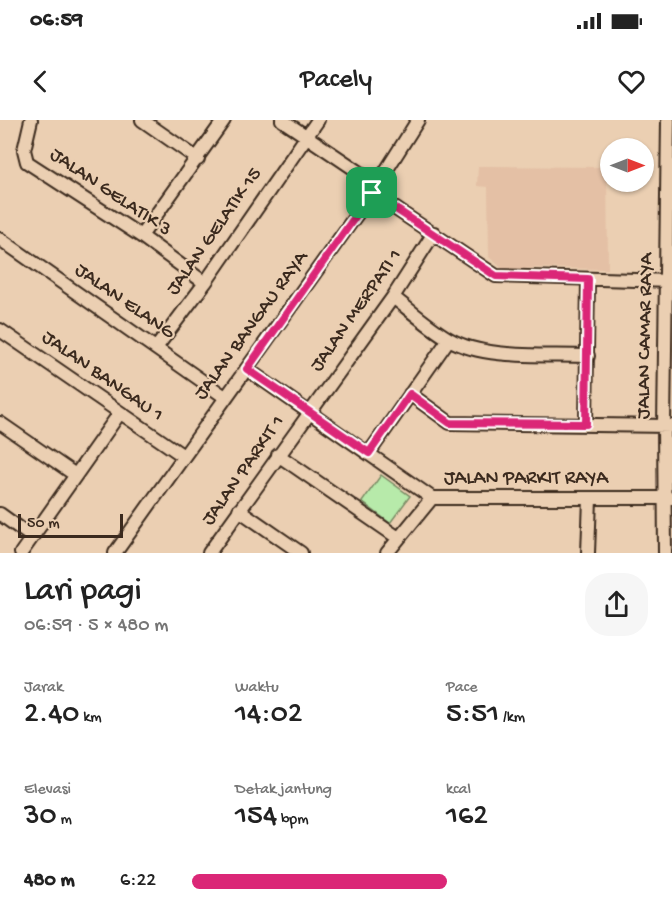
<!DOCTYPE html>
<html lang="id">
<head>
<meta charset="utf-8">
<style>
	body { margin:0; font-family:"Gochi Hand",sans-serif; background:#f6f6f6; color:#222; height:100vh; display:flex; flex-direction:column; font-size:22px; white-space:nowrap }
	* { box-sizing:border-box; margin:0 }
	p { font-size:20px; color:#767676 }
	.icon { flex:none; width:33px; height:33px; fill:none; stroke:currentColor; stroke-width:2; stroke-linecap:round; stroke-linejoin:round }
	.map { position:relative; height:433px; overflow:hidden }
	.drawer { display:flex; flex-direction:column; background:#fff; flex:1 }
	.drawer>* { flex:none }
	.needle { width:39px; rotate:90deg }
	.fabs { position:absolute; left:600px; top:18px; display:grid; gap:12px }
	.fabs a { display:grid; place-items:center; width:54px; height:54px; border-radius:50%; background:#fff; box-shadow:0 2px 4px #0004; font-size:30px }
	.scale { position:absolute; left:18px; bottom:15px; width:105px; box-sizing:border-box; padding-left:6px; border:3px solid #3b2a1e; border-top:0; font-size:16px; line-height:21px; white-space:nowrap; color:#3b2a1e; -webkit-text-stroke:4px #ebcfb2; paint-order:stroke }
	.pin { position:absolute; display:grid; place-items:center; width:51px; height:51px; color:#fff; margin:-26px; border-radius:12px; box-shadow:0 3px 9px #0006 }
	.round { display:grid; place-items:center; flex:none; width:63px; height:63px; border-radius:24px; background:#f6f6f6 }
	.overview { display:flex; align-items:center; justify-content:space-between; height:102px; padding:0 24px }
	h1 { font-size:33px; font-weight:600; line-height:45px }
	.metrics { display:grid; grid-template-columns:repeat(3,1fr); gap:9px; height:102px; padding:6px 24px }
	.metrics div { display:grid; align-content:center }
	.metrics b { font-size:30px; font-weight:600 }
	.metrics small { font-size:16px; font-weight:400 }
	.metrics p { font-size:16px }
	ul { padding:0 24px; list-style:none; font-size:20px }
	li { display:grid; grid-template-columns:96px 72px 1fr; align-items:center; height:45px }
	li i { height:15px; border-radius:8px; background:#db2777 }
	.status { display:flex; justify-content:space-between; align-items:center; height:42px; padding:0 30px; background:#fff; direction:ltr }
	.status svg { height:16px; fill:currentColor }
	header { display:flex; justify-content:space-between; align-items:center; height:78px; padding:0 24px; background:#fff; font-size:27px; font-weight:600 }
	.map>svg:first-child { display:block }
	.built { fill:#e4c0a5 }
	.green { fill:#b7eaaa; stroke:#798a64; stroke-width:1.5 }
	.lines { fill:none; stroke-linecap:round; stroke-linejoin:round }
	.minor-casing { stroke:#3b2a1e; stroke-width:16 }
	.minor { stroke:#ebcfb2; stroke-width:12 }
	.route-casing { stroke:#fff; stroke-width:12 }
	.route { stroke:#db2777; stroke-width:8 }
	.labels { text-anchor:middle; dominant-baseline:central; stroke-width:4.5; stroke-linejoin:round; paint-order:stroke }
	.street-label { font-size:20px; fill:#3b2a1e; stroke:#ebcfb2 }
</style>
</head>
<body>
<div class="status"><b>06:59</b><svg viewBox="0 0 49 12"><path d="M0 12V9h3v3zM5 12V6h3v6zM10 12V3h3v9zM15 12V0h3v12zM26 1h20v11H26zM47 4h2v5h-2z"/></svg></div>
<header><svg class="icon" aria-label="back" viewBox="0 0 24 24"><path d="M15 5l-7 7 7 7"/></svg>Pacely<svg class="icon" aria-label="heart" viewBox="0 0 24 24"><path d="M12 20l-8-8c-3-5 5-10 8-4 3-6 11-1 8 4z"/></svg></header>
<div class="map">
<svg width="672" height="433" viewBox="0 0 672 433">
	<rect width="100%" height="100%" fill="#ebcfb2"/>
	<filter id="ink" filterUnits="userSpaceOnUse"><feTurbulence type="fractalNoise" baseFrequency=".0167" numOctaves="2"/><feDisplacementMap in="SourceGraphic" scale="12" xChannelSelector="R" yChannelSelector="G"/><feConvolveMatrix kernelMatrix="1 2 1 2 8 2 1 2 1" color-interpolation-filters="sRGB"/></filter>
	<g filter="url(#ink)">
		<!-- built -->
		<path class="built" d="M 478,46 L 607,47 L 608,149 L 537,148 L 504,150 L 489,137 L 488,67 L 477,66 Z"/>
		<!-- green -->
		<path class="green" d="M 381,355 L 410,376 L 390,403 L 362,382 Z"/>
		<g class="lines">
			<defs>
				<path id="minor" d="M 31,0 L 24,30 L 27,42 L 141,116 L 205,163
					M 142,0 L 198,39
					M 282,0 L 377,64
					M 372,73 L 496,156 L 672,161
					M 141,116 L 224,0
					M 0,119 L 225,277
					M 393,177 C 411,191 430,208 449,219 C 485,240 546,234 588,236
					M 0,210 L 182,335
					M 156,228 L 205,163 L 318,0
					M 247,249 L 432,378 L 672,378
					M 410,274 L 450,303 L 671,306
					M 0,303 L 74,354
					M 586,304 L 588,159
					M 369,333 L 449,219
					M 278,335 L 397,417
					M 239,390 L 301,433
					M 0,394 L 32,417
					M 21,433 L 119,294
					M 115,433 L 372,73 L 418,0
					M 209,433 L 393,177 L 434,113
					M 387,433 L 432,378
					M 588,433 L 590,379
					M 665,433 L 664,306 L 668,0"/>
			</defs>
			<!-- minor casing -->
			<use href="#minor" class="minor-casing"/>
			<!-- minor -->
			<use href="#minor" class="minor"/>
		</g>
	</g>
	<g class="lines" filter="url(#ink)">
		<defs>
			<path id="route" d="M 372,73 L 496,156 L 588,159 L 586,304 L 450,303 L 410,274 L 369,333 L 247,249 Z"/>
		</defs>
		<!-- route casing -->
		<use href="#route" class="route-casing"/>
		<!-- route -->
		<use href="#route" class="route"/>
	</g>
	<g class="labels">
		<!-- street labels -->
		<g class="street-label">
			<text transform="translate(110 73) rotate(34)">JALAN GELATIK 3</text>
			<text transform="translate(215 112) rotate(-55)">JALAN GELATIK 15</text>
			<text transform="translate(124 182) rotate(35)">JALAN ELANG</text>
			<text transform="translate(357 191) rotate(-55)">JALAN MERPATI 1</text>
			<text transform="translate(252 206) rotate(-54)">JALAN BANGAU RAYA</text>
			<text transform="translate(646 216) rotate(-89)">JALAN CAMAR RAYA</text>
			<text transform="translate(102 257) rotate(35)">JALAN BANGAU 1</text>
			<text transform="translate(244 351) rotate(-55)">JALAN PARKIT 1</text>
			<text x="526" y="359">JALAN PARKIT RAYA</text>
		</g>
	</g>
</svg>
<div class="fabs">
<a><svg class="needle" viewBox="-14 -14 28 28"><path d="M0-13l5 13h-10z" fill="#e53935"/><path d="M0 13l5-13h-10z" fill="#767676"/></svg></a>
</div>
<div class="scale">50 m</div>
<div class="pin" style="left:372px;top:73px;background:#1e9e55"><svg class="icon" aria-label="arrive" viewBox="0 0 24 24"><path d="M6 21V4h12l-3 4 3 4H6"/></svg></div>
</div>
<section class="drawer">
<div class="overview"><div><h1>Lari pagi</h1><p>06:59 · 5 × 480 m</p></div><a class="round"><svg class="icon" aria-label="share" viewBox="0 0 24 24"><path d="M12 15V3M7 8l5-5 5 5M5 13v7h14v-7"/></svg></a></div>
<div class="metrics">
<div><p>Jarak</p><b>2.40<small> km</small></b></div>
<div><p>Waktu</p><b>14:02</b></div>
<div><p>Pace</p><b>5:51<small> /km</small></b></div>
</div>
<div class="metrics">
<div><p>Elevasi</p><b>30<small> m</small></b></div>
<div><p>Detak jantung</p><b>154<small> bpm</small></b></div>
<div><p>kcal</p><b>162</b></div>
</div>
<ul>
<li><b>480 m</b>6:22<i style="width:56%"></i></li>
</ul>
</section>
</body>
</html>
